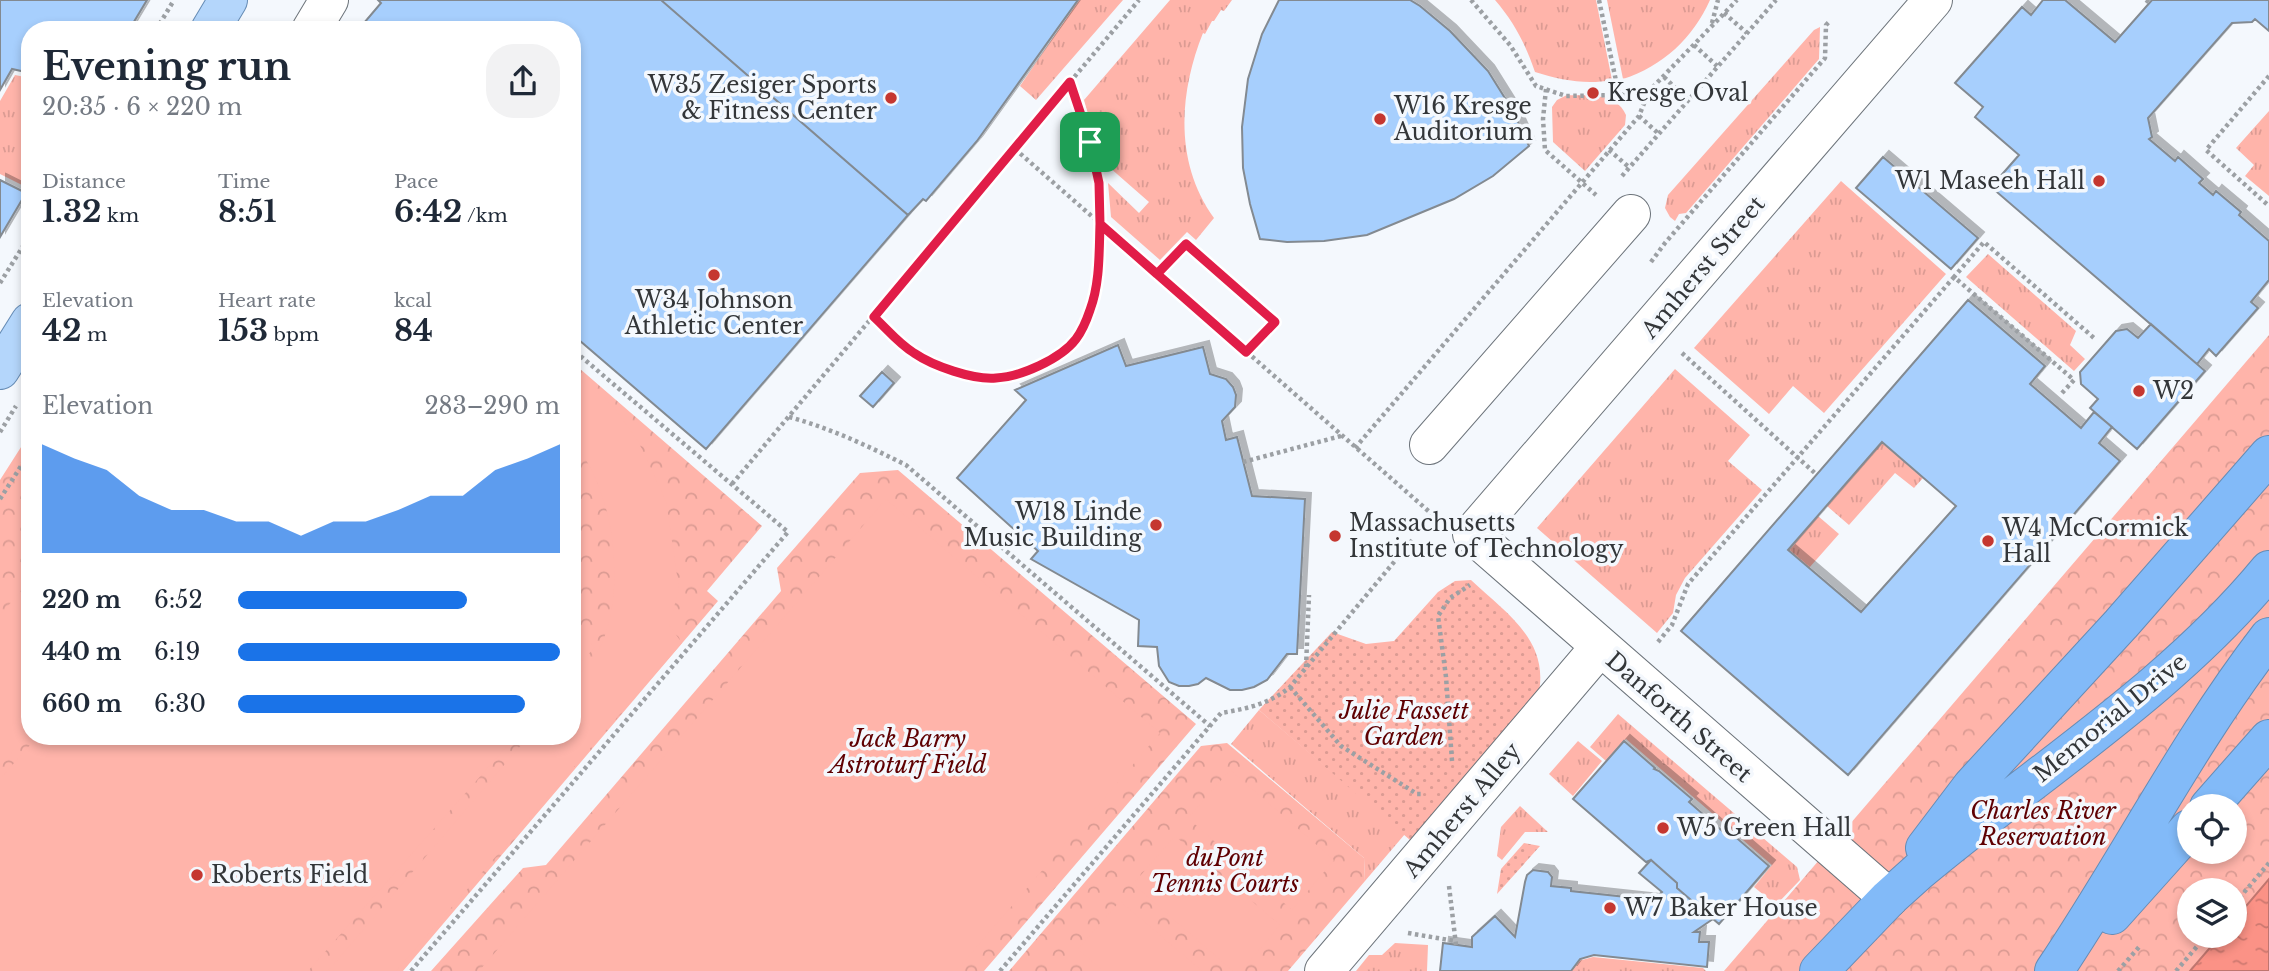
<!DOCTYPE html>
<html lang="en">
<head>
<meta charset="utf-8">
<style>
	body { margin:0; font-family:"Libre Baskerville",serif; background:#f2f2f3; color:#1f2937; height:100vh; display:flex; flex-direction:column; font-size:26px; white-space:nowrap }
	* { box-sizing:border-box; margin:0 }
	p { font-size:23px; color:#747a83 }
	.icon { flex:none; width:38px; height:38px; fill:none; stroke:currentColor; stroke-width:2; stroke-linecap:round; stroke-linejoin:round }
	.map { position:relative; flex:1; overflow:hidden }
	.side { position:absolute; left:21px; top:21px; width:560px; height:724px; display:flex; flex-direction:column; background:#fff; border-radius:28px; box-shadow:0 4px 10px #0003 }
	.side>* { flex:none }
	.buttons { position:absolute; left:2177px; top:794px; display:grid; gap:14px }
	.buttons a { display:grid; place-items:center; width:70px; height:70px; border-radius:50%; background:#fff; box-shadow:0 4px 10px #0003; font-size:35px }
	.pin { position:absolute; display:grid; place-items:center; width:60px; height:60px; color:#fff; margin:-30px; border-radius:14px; box-shadow:0 4px 10px #0006 }
	.round { display:grid; place-items:center; flex:none; width:74px; height:74px; border-radius:28px; background:#f2f2f3 }
	.overview { display:flex; align-items:center; justify-content:space-between; height:119px; padding:0 21px }
	h1 { font-size:38px; font-weight:700; line-height:52px }
	.stats { display:grid; grid-template-columns:repeat(3,1fr); gap:10px; height:119px; padding:7px 21px }
	.stats div { display:grid; align-content:center }
	.stats b { font-size:30px; font-weight:700 }
	.stats small { font-size:19px; font-weight:400 }
	.stats p { font-size:19px }
	.chart { height:196px; padding:14px 21px }
	.chart p { display:flex; justify-content:space-between }
	.chart svg { width:100%; height:126px; margin-top:7px; fill:#1a73e8; opacity:.7 }
	ul { padding:0 21px; list-style:none; font-size:23px }
	li { display:grid; grid-template-columns:112px 84px 1fr; align-items:center; height:52px }
	li i { height:18px; border-radius:9px; background:#1a73e8 }
	.map>svg:first-child { display:block }
	.grass { fill:url(#grass-tufts) }
	.park { fill:url(#park-crowns); fill-rule:evenodd }
	.garden { fill:url(#garden-dots) }
	.pitch { fill:#ffb4aa }
	.water { fill:url(#water-ripples); stroke:#bf766f; stroke-width:2 }
	.building { fill:#a7cffd; stroke:#838a91; stroke-width:2; fill-rule:evenodd; filter:url(#shadow) }
	.lines { fill:none; stroke-linecap:round; stroke-linejoin:round }
	.minor-casing { stroke:#6d747b; stroke-width:40 }
	.major-casing { stroke:#668cb5; stroke-width:40 }
	.highway-casing { stroke:#668cb5; stroke-width:40 }
	.path { stroke:#9ca0a4; stroke-width:4.5; stroke-dasharray:3.5 3.5; stroke-linecap:butt }
	.minor { stroke:#fff; stroke-width:38 }
	.major { stroke:#b4d6fb; stroke-width:38 }
	.highway { stroke:#82baf8; stroke-width:38 }
	.route-casing { stroke:#fff; stroke-width:14 }
	.route { stroke:#e11d48; stroke-width:9 }
	.poi-dot { fill:#c53730; stroke:#f4f8fd; stroke-width:2.5 }
	.labels { text-anchor:middle; dominant-baseline:central; stroke-width:7; stroke-linejoin:round; paint-order:stroke }
	.poi-label { font-size:23px; fill:#333639; stroke:#f4f8fd; text-anchor:start }
	.street-label { font-size:23px; fill:#333639; stroke:#f4f8fd }
	.park-label { font-size:23px; font-style:italic; fill:#5f0002; stroke:#f4f8fd }
</style>
</head>
<body>
<div class="map">
<svg width="2269" height="971" viewBox="0 0 2269 971">
	<defs>
		<pattern id="grass-tufts" width="24" height="20" patternUnits="userSpaceOnUse" patternTransform="scale(1.75)"><rect width="24" height="20" fill="#ffb4aa"/><path d="M3 7l-1-3M5 7V3M7 7l1-3M15 17l-1-3M17 17v-4M19 17l1-3" fill="none" stroke="#db9b93"/></pattern>
		<pattern id="park-crowns" width="20" height="18" patternUnits="userSpaceOnUse" patternTransform="scale(1.75)"><rect width="20" height="18" fill="#ffb4aa"/><path d="M2 6a3 3 0 1 1 6 0M12 15a3 3 0 1 1 6 0" fill="none" stroke="#db9b93"/></pattern>
		<pattern id="garden-dots" width="8" height="8" patternUnits="userSpaceOnUse" patternTransform="scale(1.75)"><rect width="8" height="8" fill="#ffb4aa"/><path d="M2 2h.1M6 6h.1" fill="none" stroke="#db9b93" stroke-width="1.8" stroke-linecap="round"/></pattern>
		<pattern id="water-ripples" width="26" height="14" patternUnits="userSpaceOnUse" patternTransform="scale(1.75)"><rect width="26" height="14" fill="#fb9286"/><path d="M2 4q2-2 4 0t4 0M15 11q2-2 4 0t4 0" fill="none" stroke="#cc786f"/></pattern>
		<filter id="shadow"><feDropShadow dx="6" dy="-6" stdDeviation="0" flood-color="#0004"/></filter>
	</defs>
	<rect width="100%" height="100%" fill="#f4f8fd"/>
	<!-- grass -->
	<path class="grass" d="M 1079,0 L 1123,0 L 1036,100 L 1020,86 Z
		M 1170,0 L 1232,0 L 1224,11 L 1221,10 L 1214,21 L 1212,21 L 1205,34 L 1203,33 C 1179,93 1174,163 1214,218 L 1196,240 L 1187,232 L 1160,260 L 1111,217 L 1108,183 L 1139,213 L 1149,202 L 1101,160 L 1084,100 Z
		M 1495,0 L 1596,0 L 1612,80 C 1586,85 1560,80 1535,72 C 1526,45 1514,22 1495,0 Z
		M 1607,0 L 1710,0 C 1693,38 1663,66 1623,79 Z
		M 1820,27 L 1819,59 L 1686,213 L 1679,214 L 1675,221 L 1670,217 L 1665,208 L 1668,195 L 1814,30 Z
		M 15,75 L 30,78 L 30,177 L 24,186 L 0,174 L 0,101 Z
		M 1567,95 C 1589,96 1616,92 1626,115 L 1625,125 L 1585,171 L 1553,142 L 1552,107 L 1557,100 Z
		M 2269,111 L 2269,196 L 2245,176 L 2254,165 L 2236,148 Z
		M 1841,181 L 1946,274 L 1824,413 L 1793,386 L 1769,414 L 1694,348 Z
		M 1988,254 L 2076,331 L 2070,345 L 2085,359 L 2074,371 L 1966,277 Z
		M 1675,369 L 1750,435 L 1728,461 L 1762,490 L 1685,578 L 1676,595 L 1673,613 L 1657,633 L 1537,528 Z
		M 1882,442 L 1923,478 L 1914,488 L 1895,473 L 1849,525 L 1827,506 Z
		M 1818,516 L 1839,534 L 1809,568 L 1788,550 Z
		M 1259,710 L 1405,834 L 1365,881 L 1364,858 L 1231,744 Z
		M 1618,714 L 1797,867 L 1800,880 L 1776,905 L 1754,887 L 1772,865 L 1626,739 L 1606,761 L 1590,747 Z
		M 1578,741 L 1602,761 L 1573,796 L 1549,774 Z
		M 1520,806 L 1548,832 L 1525,832 L 1502,860 L 1497,856 L 1501,827 Z
		M 1395,943 L 1428,945 L 1427,971 L 1356,971 L 1369,955 L 1382,955 Z
		M 1593,957 L 1703,968 L 1706,971 L 1569,971 L 1578,961 Z"/>
	<!-- park -->
	<path class="park" d="M 2269,335 L 2269,879 L 2235,919 L 2235,891 L 2189,891 L 2189,936 L 2220,936 L 2190,971 L 1724,971 ZM 2189,807 L 2235,807 L 2235,852 L 2189,852 Z
		M 572,362 L 762,526 L 707,591 L 718,601 L 403,971 L 0,971 L 0,480 L 30,433 L 30,737 L 572,737 Z
		M 898,470 L 1196,724 L 984,971 L 431,971 L 523,868 L 546,865 L 781,591 L 777,568 L 860,473 Z
		M 1227,743 L 1364,858 L 1365,881 L 1288,971 L 1009,971 L 1201,746 Z"/>
	<!-- garden -->
	<path class="garden" d="M 1471,580 C 1508,615 1553,642 1537,701 L 1410,840 L 1259,710 L 1332,632 L 1366,644 L 1394,641 L 1438,592 L 1455,581 Z
		M 1524,843 L 1540,846 L 1497,894 L 1501,869 Z"/>
	<!-- pitch -->
	<path class="pitch" d="M 572,369 L 612,405 L 638,441 L 666,501 L 679,589 L 669,625 L 682,643 L 396,971 L 328,971 L 528,737 L 572,737 C 572,725 569,693 574,684 C 586,662 599,657 607,629 C 624,574 612,485 572,441 Z
		M 886,499 L 1160,733 L 956,971 L 479,971 Z
		M 30,581 L 30,731 L 0,766 L 0,615 Z
		M 572,627 L 595,647 L 572,672 Z
		M 37,737 L 515,737 L 308,971 L 0,971 L 0,779 Z
		M 1230,770 L 1334,860 L 1292,910 L 1188,818 Z
		M 1175,836 L 1280,925 L 1241,971 L 1233,971 L 1133,884 Z
		M 1120,901 L 1202,971 L 1103,971 L 1078,949 Z"/>
	<!-- water -->
	<path class="water" d="M 2269,879 L 2269,971 L 2190,971 L 2220,936 L 2235,936 L 2235,919 Z"/>
	<!-- building -->
	<path class="building" d="M 0,0 L 147,0 L 129,30 L 30,30 L 30,73 L 12,69 L 0,90 Z
		M 378,0 L 661,0 L 908,215 L 706,449 L 572,334 L 572,30 L 358,30 L 381,3 Z
		M 661,0 L 1078,0 L 977,141 L 926,201 L 923,199 L 908,215 Z
		M 1279,0 L 1410,0 L 1420,6 L 1450,31 L 1488,71 L 1513,111 L 1529,146 L 1493,176 L 1454,199 L 1367,235 L 1324,241 L 1287,242 L 1260,239 L 1250,204 L 1243,168 L 1242,127 L 1248,79 L 1262,34 Z
		M 2043,0 L 2065,0 L 2115,42 L 2152,0 L 2269,0 L 2269,31 L 2255,19 L 2252,22 L 2232,23 L 2148,118 L 2152,137 L 2149,139 L 2175,161 L 2178,157 L 2203,179 L 2199,183 L 2213,195 L 2216,191 L 2241,212 L 2239,215 L 2269,241 L 2269,280 L 2251,302 L 2258,308 L 2216,356 L 2209,349 L 2197,364 L 1991,187 L 2019,155 L 1975,117 L 1983,107 L 1955,83 L 2022,7 L 2031,15 Z
		M 1883,157 L 1978,238 L 1951,269 L 1856,188 Z
		M 0,180 L 26,193 L 0,237 Z
		M 1968,300 L 2045,366 L 2030,384 L 2081,428 L 2094,412 L 2112,427 L 2099,443 L 2120,461 L 1848,775 L 1681,631 ZM 1882,442 L 1956,506 L 1861,612 L 1788,550 Z
		M 2151,324 L 2205,371 L 2137,449 L 2090,408 L 2098,399 L 2081,384 L 2080,372 L 2116,331 L 2127,329 L 2138,338 Z
		M 1118,345 L 1126,366 L 1203,347 L 1210,374 L 1226,379 L 1233,387 L 1236,395 L 1235,407 L 1222,421 L 1226,440 L 1237,437 L 1252,496 L 1305,499 L 1297,654 L 1287,654 L 1267,680 L 1254,687 L 1242,690 L 1230,690 L 1206,678 L 1198,684 L 1189,686 L 1179,686 L 1169,682 L 1159,666 L 1157,647 L 1138,646 L 1139,620 L 1031,559 L 1038,551 L 957,478 L 1026,400 L 1015,390 Z
		M 882,372 L 894,383 L 873,407 L 860,396 Z
		M 1624,741 L 1655,768 L 1654,769 L 1659,771 L 1692,799 L 1689,802 L 1728,836 L 1731,833 L 1769,866 L 1719,924 L 1677,888 L 1677,883 L 1651,860 L 1646,862 L 1573,799 Z
		M 1651,860 L 1677,883 L 1677,888 L 1713,919 L 1694,932 L 1700,932 L 1699,942 L 1709,942 L 1707,967 L 1594,955 L 1580,959 L 1571,971 L 1440,971 L 1443,943 L 1472,947 L 1472,937 L 1495,916 L 1515,937 L 1525,882 L 1527,875 L 1533,870 L 1548,872 L 1552,877 L 1551,886 L 1571,888 L 1571,891 L 1654,900 L 1662,892 L 1639,873 Z"/>
	<g class="lines">
		<defs>
			<path id="minor" d="M 311,30 L 329,0
				M 1429,445 L 1631,214
				M 1889,898 L 1472,534 C 1626,357 1778,178 1933,0
				M 1324,971 L 1599,648"/>
			<path id="major" d="M 210,30 L 228,0
				M 0,370 L 30,322"/>
			<path id="highway" d="M 2209,807 L 2269,739
				M 1925,848 L 1972,786 L 2121,624 L 2269,455
				M 2112,915 L 2189,829
				M 1819,971 L 1889,898 L 1919,871 C 2037,772 2171,689 2269,570
				M 2054,971 C 2128,861 2188,742 2269,637"/>
		</defs>
		<!-- minor casing -->
		<use href="#minor" class="minor-casing"/>
		<!-- major casing -->
		<use href="#major" class="major-casing"/>
		<!-- highway casing -->
		<use href="#highway" class="highway-casing"/>
		<!-- path -->
		<path class="path" d="M 1471,0 L 1510,45 L 1536,86 L 1566,96 L 1619,95 L 1649,91
			M 1599,0 L 1619,95
			M 2146,0 L 2150,3
			M 1724,13 L 1747,33
			M 1712,23 L 1718,0
			M 156,30 L 174,0
			M 1694,45 L 1717,66
			M 2269,76 L 2206,150 L 2269,206
			M 1664,77 L 1688,100
			M 1546,89 L 1543,119 L 1545,150 L 1596,195
			M 1639,116 L 1659,134
			M 1015,149 L 1433,515 L 1439,518
			M 1609,150 L 1630,168
			M 1622,176 L 1776,0
			M 1651,262 L 1665,243 L 1825,58 L 1826,25 L 1829,22
			M 1157,274 L 1186,244 L 1275,322 L 1246,352
			M 0,283 L 30,235
			M 874,317 C 887,329 899,343 913,353 C 934,367 969,379 994,378 C 1001,378 1009,376 1015,374 C 1036,370 1061,357 1075,340 C 1103,307 1103,226 1099,184 C 1095,149 1081,115 1070,82
			M 1682,353 L 1817,475
			M 2062,393 L 2074,380 L 1954,277 L 1984,242 L 2094,338
			M 789,417 C 830,428 868,446 906,465 L 1210,726
			M 0,432 L 16,406
			M 1355,448 L 1639,116 L 1649,91 L 1737,0
			M 1243,462 L 1341,436
			M 732,484 L 1139,0
			M 0,499 L 30,452
			M 1658,642 L 1672,625 L 1688,584 L 1954,277
			M 1306,667 L 1309,595
			M 1290,687 L 1341,746 L 1417,794 L 1423,794
			M 1452,761 L 1446,677 L 1438,616 L 1450,598 L 1470,585
			M 1449,886 L 1456,945
			M 2235,903 L 2269,863
			M 1408,933 L 1455,941
			M 411,971 L 788,532 L 572,349
			M 1000,971 L 1221,713 C 1245,709 1270,704 1290,687 L 1414,538
			M 2118,971 L 2140,946
			M 2176,971 L 2206,936"/>
		<!-- minor -->
		<use href="#minor" class="minor"/>
		<!-- major -->
		<use href="#major" class="major"/>
		<!-- highway -->
		<use href="#highway" class="highway"/>
	</g>
	<g class="lines">
		<defs>
			<path id="route" d="M 1090,142 L 1070,82 L 874,317 C 887,329 899,344 914,353 C 933,366 973,380 996,378 C 1020,377 1061,359 1076,339 C 1082,331 1087,319 1090,310 C 1100,283 1099,253 1100,224 L 1246,352 L 1275,322 L 1186,244 L 1157,274 L 1100,224 L 1099,183 L 1090,142"/>
		</defs>
		<!-- route casing -->
		<use href="#route" class="route-casing"/>
		<!-- route -->
		<use href="#route" class="route"/>
	</g>
	<!-- markers -->
	<g class="poi-dot">
		<circle cx="1593" cy="93" r="7"/>
		<circle cx="891" cy="98" r="7"/>
		<circle cx="1380" cy="119" r="7"/>
		<circle cx="2099" cy="181" r="7"/>
		<circle cx="714" cy="275" r="7"/>
		<circle cx="2139" cy="391" r="7"/>
		<circle cx="1156" cy="525" r="7"/>
		<circle cx="1335" cy="536" r="7"/>
		<circle cx="1988" cy="541" r="7"/>
		<circle cx="1663" cy="828" r="7"/>
		<circle cx="197" cy="875" r="7"/>
		<circle cx="1610" cy="908" r="7"/>
	</g>
	<g class="labels">
		<!-- poi labels -->
		<g class="poi-label">
			<text x="877" y="85" text-anchor="end">W35 Zesiger Sports<tspan x="877" dy="26">&amp; Fitness Center</tspan></text>
			<text x="1607" y="93">Kresge Oval</text>
			<text x="1394" y="106">W16 Kresge<tspan x="1394" dy="26">Auditorium</tspan></text>
			<text x="2085" y="181" text-anchor="end">W1 Maseeh Hall</text>
			<text x="714" y="300" text-anchor="middle">W34 Johnson<tspan x="714" dy="26">Athletic Center</tspan></text>
			<text x="2153" y="391">W2</text>
			<text x="1142" y="512" text-anchor="end">W18 Linde<tspan x="1142" dy="26">Music Building</tspan></text>
			<text x="1349" y="523">Massachusetts<tspan x="1349" dy="26">Institute of Technology</tspan></text>
			<text x="2002" y="528">W4 McCormick<tspan x="2002" dy="26">Hall</tspan></text>
			<text x="1677" y="828">W5 Green Hall</text>
			<text x="211" y="875">Roberts Field</text>
			<text x="1624" y="908">W7 Baker House</text>
		</g>
		<!-- street labels -->
		<g class="street-label">
			<text transform="translate(1703 267) rotate(-50)">Amherst Street</text>
			<text transform="translate(1679 717) rotate(41)">Danforth Street</text>
			<text transform="translate(2110 718) rotate(-39)">Memorial Drive</text>
			<text transform="translate(1462 810) rotate(-50)">Amherst Alley</text>
		</g>
		<!-- park labels -->
		<g class="park-label">
			<text x="1404" y="711">Julie Fassett<tspan x="1404" dy="26">Garden</tspan></text>
			<text x="908" y="739">Jack Barry<tspan x="908" dy="26">Astroturf Field</tspan></text>
			<text x="2043" y="811">Charles River<tspan x="2043" dy="26">Reservation</tspan></text>
			<text x="1225" y="858">duPont<tspan x="1225" dy="26">Tennis Courts</tspan></text>
		</g>
	</g>
</svg>
<div class="buttons">
<a><svg class="icon" aria-label="locate" viewBox="0 0 24 24"><circle cx="12" cy="12" r="6"/><path d="M12 2v4M12 18v4M2 12h4M18 12h4"/></svg></a>
<a><svg class="icon" aria-label="layers" viewBox="0 0 24 24"><path d="M12 4l9 5-9 5-9-5zM3 14l9 5 9-5"/></svg></a>
</div>
<div class="pin" style="left:1090px;top:142px;background:#1e9e55"><svg class="icon" aria-label="arrive" viewBox="0 0 24 24"><path d="M6 21V4h12l-3 4 3 4H6"/></svg></div>
<section class="side">
<div class="overview"><div><h1>Evening run</h1><p>20:35 · 6 × 220 m</p></div><a class="round"><svg class="icon" aria-label="share" viewBox="0 0 24 24"><path d="M12 15V3M7 8l5-5 5 5M5 13v7h14v-7"/></svg></a></div>
<div class="stats">
<div><p>Distance</p><b>1.32<small> km</small></b></div>
<div><p>Time</p><b>8:51</b></div>
<div><p>Pace</p><b>6:42<small> /km</small></b></div>
</div>
<div class="stats">
<div><p>Elevation</p><b>42<small> m</small></b></div>
<div><p>Heart rate</p><b>153<small> bpm</small></b></div>
<div><p>kcal</p><b>84</b></div>
</div>
<div class="chart"><p><span>Elevation</span>283–290 m</p>
<svg viewBox="0 0 160 44" preserveAspectRatio="none"><path d="M0 44V6L10 11L20 15L30 24L40 29L50 29L60 33L70 33L80 38L90 33L100 33L110 29L120 24L130 24L140 15L150 11L160 6V44z"/></svg>
</div>
<ul>
<li><b>220 m</b>6:52<i style="width:71%"></i></li>
<li><b>440 m</b>6:19<i style="width:100%"></i></li>
<li><b>660 m</b>6:30<i style="width:89%"></i></li>
</ul>
</section>
</div>
</body>
</html>
